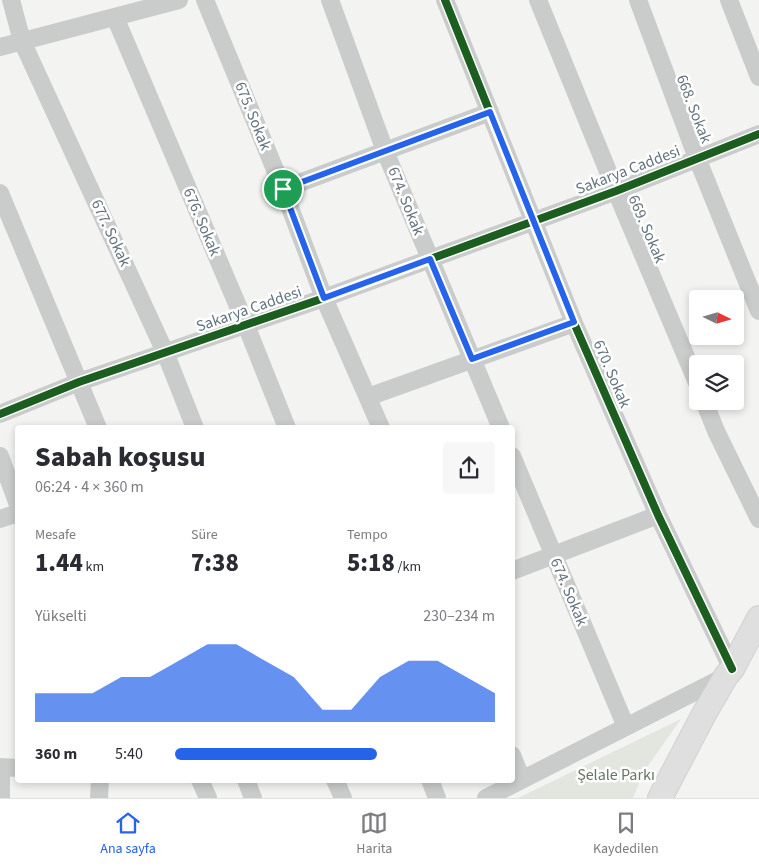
<!DOCTYPE html>
<html lang="tr">
<head>
<meta charset="utf-8">
<style>
	body { margin:0; font-family:"Source Sans 3",sans-serif; background:#f7f7f7; color:#2b2b33; height:100vh; display:flex; flex-direction:column; font-size:19px; white-space:nowrap }
	* { box-sizing:border-box; margin:0 }
	p { font-size:16px; color:#7c7c81 }
	.icon { flex:none; width:28px; height:28px; fill:none; stroke:currentColor; stroke-width:2; stroke-linecap:round; stroke-linejoin:round }
	.map { position:relative; flex:1; overflow:hidden }
	.side { position:absolute; left:15px; top:425px; width:500px; height:358px; display:flex; flex-direction:column; background:#fff; border-radius:5px; box-shadow:0 2px 8px #0003 }
	.side>* { flex:none }
	.needle { width:32px; rotate:95deg }
	.controls { position:absolute; left:689px; top:290px; display:grid; gap:10px }
	.controls a { display:grid; place-items:center; width:55px; height:55px; border-radius:5px; background:#fff; box-shadow:0 2px 8px #0003; font-size:25px }
	.pin { position:absolute; display:grid; place-items:center; width:42px; height:42px; color:#fff; margin:-21px; border:2px solid #fff; border-radius:50%; box-shadow:0 1px 5px #0007 }
	.round { display:grid; place-items:center; flex:none; width:52px; height:52px; border-radius:5px; background:#f7f7f7 }
	.overview { display:flex; align-items:center; justify-content:space-between; height:85px; padding:0 20px }
	h1 { font-size:28px; font-weight:800; line-height:38px }
	.figures { display:grid; grid-template-columns:repeat(3,1fr); gap:8px; height:85px; padding:5px 20px }
	.figures div { display:grid; align-content:center }
	.figures b { font-size:25px; font-weight:800 }
	.figures small { font-size:14px; font-weight:400 }
	.figures p { font-size:14px }
	.chart { height:140px; padding:10px 20px }
	.chart p { display:flex; justify-content:space-between }
	.chart svg { width:100%; height:90px; margin-top:5px; fill:#2563eb; opacity:.7 }
	ul { padding:0 20px; list-style:none; font-size:16px }
	li { display:grid; grid-template-columns:80px 60px 1fr; align-items:center; height:38px }
	li i { height:12px; border-radius:6px; background:#2563eb }
	.menu { display:flex; justify-content:space-around; align-items:center; height:70px; border-top:1px solid #e1e1e2; background:#fff; font-size:14px; color:#7c7c81 }
	.menu a { display:grid; justify-items:center; gap:2px }
	.menu .current { color:#2563eb }
	.map>svg:first-child { display:block }
	.green { fill:#e2e6df }
	.lines { fill:none; stroke-linecap:round; stroke-linejoin:round }
	.secondary-casing { stroke:#d0d1d1; stroke-width:26 }
	.street { stroke:#cacccc; stroke-width:18 }
	.secondary { stroke:#dfdfe0; stroke-width:24 }
	.cycleway-casing { stroke:#fff; stroke-width:11 }
	.cycleway { stroke:#1b5e20; stroke-width:8 }
	.route-casing { stroke:#fff; stroke-width:10 }
	.route { stroke:#2563eb; stroke-width:6 }
	.labels { text-anchor:middle; dominant-baseline:central; stroke-width:5; stroke-linejoin:round; paint-order:stroke }
	.street-label { font-size:16px; fill:#637480; stroke:#fff }
	.park-label { font-size:16px; fill:#667862; stroke:#fff }
</style>
</head>
<body>
<div class="map">
<svg width="759" height="798" viewBox="0 0 759 798">
	<rect width="100%" height="100%" fill="#f3f3f1"/>
	<!-- green -->
	<path class="green" d="M 681,719 L 643,773 L 633,798 L 518,798 Z"/>
	<g class="lines">
		<defs>
			<path id="secondary" d="M 660,798 L 704,714 L 726,676 L 732,669 L 759,618"/>
		</defs>
		<!-- secondary casing -->
		<use href="#secondary" class="secondary-casing"/>
		<!-- street -->
		<path class="street" d="M 11,0 L 22,41 L 165,352 L 195,428
			M 205,0 L 283,189 L 324,298 L 381,428
			M 330,0 L 385,151 L 501,428
			M 445,0 L 574,323 L 658,515 L 732,669
			M 538,0 L 616,191 L 698,385
			M 638,0 L 697,158 L 759,311
			M 729,0 L 759,77
			M 115,17 L 246,325 L 287,428
			M 0,47 L 179,0
			M 283,189 L 490,112
			M 0,193 L 98,428
			M 368,397 L 574,323
			M 704,401 L 716,431 L 759,519
			M 0,414 L 79,382 L 324,298 L 616,191 L 759,134
			M 0,456 L 18,505
			M 512,456 L 626,727
			M 0,519 L 18,513
			M 512,571 L 658,515
			M 512,755 L 522,780
			M 0,767 L 18,768
			M 200,780 L 208,798
			M 246,780 L 253,798
			M 335,780 L 343,798
			M 430,780 L 437,798
			M 1,798 L 1,767
			M 99,798 L 100,780
			M 486,798 L 726,676"/>
		<!-- secondary -->
		<use href="#secondary" class="secondary"/>
		<defs>
			<path id="cycleway" d="M 445,0 L 574,323 L 658,515 L 732,669
				M 0,414 L 79,382 L 324,298 L 616,191 L 759,134"/>
		</defs>
		<!-- cycleway casing -->
		<use href="#cycleway" class="cycleway-casing"/>
		<!-- cycleway -->
		<use href="#cycleway" class="cycleway"/>
	</g>
	<g class="lines">
		<defs>
			<path id="route" d="M 490,112 L 574,322 L 472,359 L 430,259 L 324,298 L 283,189 Z"/>
		</defs>
		<!-- route casing -->
		<use href="#route" class="route-casing"/>
		<!-- route -->
		<use href="#route" class="route"/>
	</g>
	<g class="labels">
		<!-- street labels -->
		<g class="street-label">
			<text transform="translate(694 109) rotate(69)">668. Sokak</text>
			<text transform="translate(253 116) rotate(68)">675. Sokak</text>
			<text transform="translate(628 170) rotate(-21)">Sakarya Caddesi</text>
			<text transform="translate(406 201) rotate(68)">674. Sokak</text>
			<text transform="translate(202 222) rotate(67)">676. Sokak</text>
			<text transform="translate(647 229) rotate(67)">669. Sokak</text>
			<text transform="translate(111 233) rotate(65)">677. Sokak</text>
			<text transform="translate(249 309) rotate(-19)">Sakarya Caddesi</text>
			<text transform="translate(612 374) rotate(67)">670. Sokak</text>
			<text transform="translate(569 592) rotate(67)">674. Sokak</text>
		</g>
		<!-- park labels -->
		<g class="park-label">
			<text x="616" y="775">Şelale Parkı</text>
		</g>
	</g>
</svg>
<div class="controls">
<a><svg class="needle" viewBox="-14 -14 28 28"><path d="M0-13l5 13h-10z" fill="#e53935"/><path d="M0 13l5-13h-10z" fill="#7c7c81"/></svg></a>
<a><svg class="icon" aria-label="layers" viewBox="0 0 24 24"><path d="M12 4l9 5-9 5-9-5zM3 14l9 5 9-5"/></svg></a>
</div>
<div class="pin" style="left:283px;top:189px;background:#1e9e55"><svg class="icon" aria-label="arrive" viewBox="0 0 24 24"><path d="M6 21V4h12l-3 4 3 4H6"/></svg></div>
<section class="side">
<div class="overview"><div><h1>Sabah koşusu</h1><p>06:24 · 4 × 360 m</p></div><a class="round"><svg class="icon" aria-label="share" viewBox="0 0 24 24"><path d="M12 15V3M7 8l5-5 5 5M5 13v7h14v-7"/></svg></a></div>
<div class="figures">
<div><p>Mesafe</p><b>1.44<small> km</small></b></div>
<div><p>Süre</p><b>7:38</b></div>
<div><p>Tempo</p><b>5:18<small> /km</small></b></div>
</div>
<div class="chart"><p><span>Yükselti</span>230–234 m</p>
<svg viewBox="0 0 160 44" preserveAspectRatio="none"><path d="M0 44V30L10 30L20 30L30 22L40 22L50 14L60 6L70 6L80 14L90 22L100 38L110 38L120 22L130 14L140 14L150 22L160 30V44z"/></svg>
</div>
<ul>
<li><b>360 m</b>5:40<i style="width:63%"></i></li>
</ul>
</section>
</div>
<nav class="menu">
<a class="current"><svg class="icon" aria-label="home" viewBox="0 0 24 24"><path d="M3 11l9-7 9 7M6 9v11h12V9"/></svg>Ana sayfa</a>
<a><svg class="icon" aria-label="map" viewBox="0 0 24 24"><path d="M3 6l6-2 6 2 6-2v14l-6 2-6-2-6 2zM9 4v14M15 6v14"/></svg>Harita</a>
<a><svg class="icon" aria-label="saved" viewBox="0 0 24 24"><path d="M7 4h10v16l-5-4-5 4z"/></svg>Kaydedilen</a>
</nav>
</body>
</html>
